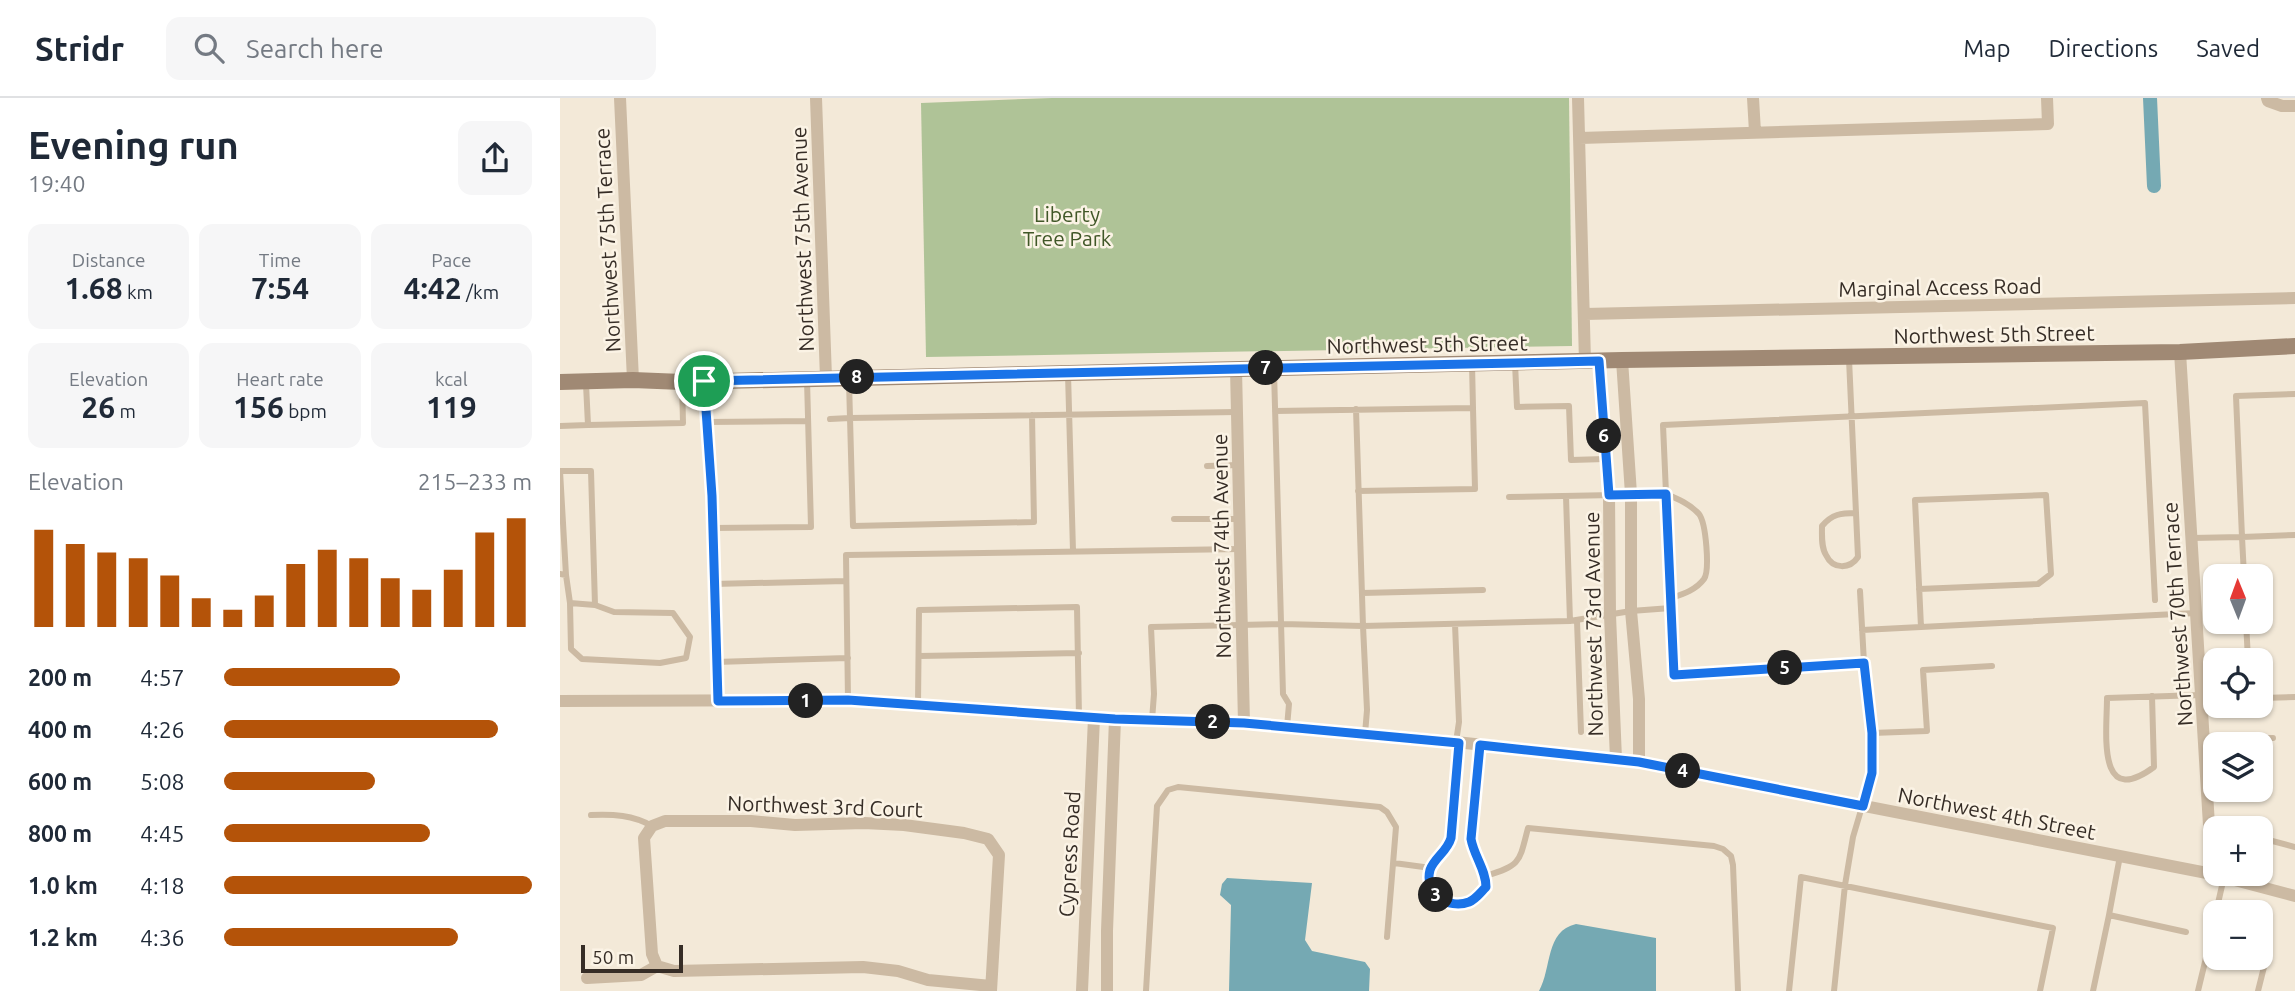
<!DOCTYPE html>
<html lang="en">
<head>
<meta charset="utf-8">
<style>
	body { margin:0; font-family:Ubuntu,sans-serif; background:#f6f6f7; color:#1f2937; height:100vh; display:flex; flex-direction:column; font-size:26px; white-space:nowrap }
	* { box-sizing:border-box; margin:0 }
	p { font-size:23px; color:#747a83 }
	.icon { flex:none; width:38px; height:38px; fill:none; stroke:currentColor; stroke-width:2; stroke-linecap:round; stroke-linejoin:round }
	.map { position:relative; flex:1; overflow:hidden }
	.panel { display:flex; flex-direction:column; background:#fff; width:560px }
	.panel>* { flex:none }
	.needle { width:46px; rotate:359deg }
	.buttons { position:absolute; left:1643px; top:466px; display:grid; gap:14px }
	.buttons a { display:grid; place-items:center; width:70px; height:70px; border-radius:14px; background:#fff; box-shadow:0 2px 5px #0004; font-size:35px }
	.scale { position:absolute; left:21px; bottom:18px; width:102px; box-sizing:border-box; padding-left:7px; border:4px solid #362d26; border-top:0; font-size:19px; line-height:24px; white-space:nowrap; color:#362d26; -webkit-text-stroke:5px #fbf3e5; paint-order:stroke }
	.pin { position:absolute; display:grid; place-items:center; width:60px; height:60px; color:#fff; margin:-30px; border:4px solid #fff; border-radius:50%; box-shadow:0 2px 7px #0007 }
	.km { position:absolute; width:35px; height:35px; margin:-18px; border-radius:50%; background:#222; color:#fff; font-size:19px; line-height:35px; text-align:center }
	.round { display:grid; place-items:center; flex:none; width:74px; height:74px; border-radius:14px; background:#f6f6f7 }
	.overview { display:flex; align-items:center; justify-content:space-between; height:119px; padding:0 28px }
	h1 { font-size:38px; font-weight:700; line-height:52px }
	.stats { display:grid; grid-template-columns:repeat(3,1fr); gap:10px; height:119px; padding:7px 28px }
	.stats div { display:grid; align-content:center; border-radius:14px; background:#f6f6f7; text-align:center }
	.stats b { font-size:30px; font-weight:700 }
	.stats small { font-size:19px; font-weight:400 }
	.stats p { font-size:19px }
	.chart { height:196px; padding:14px 28px }
	.chart p { display:flex; justify-content:space-between }
	.chart svg { width:100%; height:126px; margin-top:7px; stroke:#b45309; stroke-width:6 }
	ul { padding:0 28px; list-style:none; font-size:23px }
	li { display:grid; grid-template-columns:112px 84px 1fr; align-items:center; height:52px }
	li i { height:18px; border-radius:9px; background:#b45309 }
	header { display:flex; align-items:center; gap:42px; box-sizing:border-box; height:98px; padding:0 35px; background:#fff; border-bottom:2px solid #e0e1e3 }
	header strong { font-size:33px }
	nav { display:flex; gap:38px; margin-inline-start:auto; font-size:24px }
	.search { width:490px; height:63px; background:#f6f6f7; display:flex; align-items:center; gap:18px; box-sizing:border-box; padding:0 24px; border-radius:14px; color:#747a83; font-size:26px }
	main { display:flex; flex:1; min-height:0 }
	.map>svg:first-child { display:block }
	.green { fill:#afc397 }
	.water { fill:#75a9b3 }
	.lines { fill:none; stroke-linecap:round; stroke-linejoin:round }
	.canal { stroke:#75a9b3; stroke-width:14 }
	.lane { stroke:#ccbaa3; stroke-width:6 }
	.street { stroke:#ccbaa3; stroke-width:12 }
	.secondary { stroke:#a08974; stroke-width:16 }
	.route-casing { stroke:#fff; stroke-width:14 }
	.route { stroke:#1a73e8; stroke-width:9 }
	.labels { text-anchor:middle; dominant-baseline:central; stroke-width:5; stroke-linejoin:round; paint-order:stroke }
	.park-label { font-size:21px; fill:#405727; stroke:#fbf3e5 }
	.street-label { font-size:21px; fill:#362d26; stroke:#fbf3e5 }
</style>
</head>
<body>
<header>
<strong>Stridr</strong>
<div class="search"><svg class="icon" aria-label="search" viewBox="0 0 24 24"><circle cx="10" cy="10" r="6"/><path d="M15 15l6 6"/></svg>Search here</div>
<nav><a>Map</a><a>Directions</a><a>Saved</a></nav>
</header>
<main>
<section class="panel">
<div class="overview"><div><h1>Evening run</h1><p>19:40</p></div><a class="round"><svg class="icon" aria-label="share" viewBox="0 0 24 24"><path d="M12 15V3M7 8l5-5 5 5M5 13v7h14v-7"/></svg></a></div>
<div class="stats">
<div><p>Distance</p><b>1.68<small> km</small></b></div>
<div><p>Time</p><b>7:54</b></div>
<div><p>Pace</p><b>4:42<small> /km</small></b></div>
</div>
<div class="stats">
<div><p>Elevation</p><b>26<small> m</small></b></div>
<div><p>Heart rate</p><b>156<small> bpm</small></b></div>
<div><p>kcal</p><b>119</b></div>
</div>
<div class="chart"><p><span>Elevation</span>215–233 m</p>
<svg viewBox="0 0 160 44" preserveAspectRatio="none"><path d="M5 44V10M15 44V15M25 44V18M35 44V20M45 44V26M55 44V34M65 44V38M75 44V33M85 44V22M95 44V17M105 44V20M115 44V27M125 44V31M135 44V24M145 44V11M155 44V6"/></svg>
</div>
<ul>
<li><b>200 m</b>4:57<i style="width:57%"></i></li>
<li><b>400 m</b>4:26<i style="width:89%"></i></li>
<li><b>600 m</b>5:08<i style="width:49%"></i></li>
<li><b>800 m</b>4:45<i style="width:67%"></i></li>
<li><b>1.0 km</b>4:18<i style="width:100%"></i></li>
<li><b>1.2 km</b>4:36<i style="width:76%"></i></li>
</ul>
</section>
<div class="map">
<svg width="1735" height="893" viewBox="0 0 1735 893">
	<rect width="100%" height="100%" fill="#f3e9d8"/>
	<!-- green -->
	<path class="green" d="M 492,0 L 1009,0 L 1012,248 L 366,259 L 361,5 Z"/>
	<!-- water -->
	<path class="water" d="M 667,780 L 752,785 L 745,842 L 752,853 L 805,864 L 810,871 L 809,893 L 669,893 L 671,807 L 660,797 L 662,786 Z
		M 1016,826 L 1096,840 L 1096,893 L 979,893 C 992,870 985,833 1016,826 Z"/>
	<g class="lines">
		<!-- canal -->
		<path class="canal" d="M 1590,0 L 1594,88"/>
		<!-- lane -->
		<path class="lane" d="M 1289,261 L 1298,459 C 1290,471 1273,472 1266,457 C 1261,449 1262,438 1262,428 C 1272,416 1281,415 1296,415
			M 955,265 L 957,309 L 1009,308 L 1011,362 L 1045,361
			M 912,266 L 913,310
			M 714,273 L 723,596 L 729,606 L 727,629
			M 508,276 L 513,453
			M 289,283 L 290,320 L 677,314
			M 144,285 L 152,398 L 153,486
			M 26,286 L 28,327 L 123,325 L 122,284
			M 1735,296 L 1676,298 L 1682,439 L 1735,437
			M 796,311 L 803,528 L 1010,523
			M 715,313 L 913,310 L 915,391 L 798,393
			M 270,321 L 290,320 L 293,428 L 474,424 L 472,317
			M 146,324 L 248,323
			M 0,328 L 28,327
			M 647,368 L 678,367
			M 1006,398 L 1010,523 L 1071,513 L 1111,510
			M 949,399 L 1106,396 C 1118,401 1130,406 1139,416 C 1146,425 1150,472 1144,481 C 1136,492 1123,496 1111,500
			M 614,421 L 679,421
			M 152,430 L 251,429 L 247,282
			M 1632,440 L 1682,439 L 1684,478
			M 0,476 L 6,477 L 0,373 L 31,373 L 35,507
			M 6,477 L 10,505
			M 1359,491 L 1478,486 L 1491,476 L 1486,397 L 1355,402 C 1357,444 1359,486 1361,529
			M 802,495 L 923,492
			M 10,505 L 35,507 L 54,514 L 113,515 L 130,539 L 126,560 L 100,565 L 22,561 L 11,551 Z
			M 1017,523 L 1021,634
			M 1686,523 L 1688,562
			M 895,526 L 899,624 L 896,644
			M 1302,532 L 1636,515
			M 359,558 L 519,555
			M 156,564 L 288,560
			M 1304,565 L 1114,577 L 1103,327 L 1585,305 L 1595,502
			M 1592,598 L 1594,669 C 1536,712 1547,633 1547,600 L 1641,597
			M 1701,600 L 1735,599
			M 158,602 L 153,486 L 286,483
			M 288,602 L 286,457 L 680,451
			M 358,606 L 359,512 L 517,509 L 519,619
			M 592,622 L 594,596 L 591,529 L 722,526 L 803,528 L 807,612 L 805,636
			M 1312,635 L 1367,633 L 1363,572 L 1432,568
			M 1644,642 L 1713,640
			M 31,717 C 53,716 73,717 92,728
			M 1650,728 L 1679,730
			M 1701,740 L 1735,749
			M 1560,758 L 1549,817 L 1626,834
			M 834,765 L 871,770
			M 926,778 C 961,767 959,765 968,730 L 1154,748 L 1163,751 L 1171,758 L 1173,767 L 1178,893
			M 1656,814 L 1664,779
			M 1656,818 L 1651,839 L 1656,840
			M 586,893 L 597,708 L 608,692 L 618,689 L 820,709 L 827,714 L 836,729 L 827,839
			M 1229,893 L 1241,779 L 1493,830 L 1480,893
			M 1274,893 L 1285,787 L 1293,739 L 1312,675 L 1312,635 L 1304,565 L 1300,493
			M 1533,893 L 1549,817
			M 1638,893 L 1651,839
			M 1698,893 L 1708,853 L 1701,851"/>
		<!-- street -->
		<path class="street" d="M 60,0 L 73,282
			M 256,0 L 266,280
			M 1018,0 L 1025,264
			M 1193,0 L 1195,34
			M 1707,0 L 1708,3 L 1722,8 L 1735,8
			M 1020,40 L 1488,26 L 1487,0
			M 1025,216 L 1735,200
			M 1620,254 L 1652,776
			M 1062,262 L 1071,396 L 1071,513 L 1079,601 L 1079,664
			M 1039,263 L 1049,397 L 1050,517 L 1056,661
			M 676,271 L 684,625
			M 0,603 L 288,602 L 555,621 L 684,625 L 896,644 L 1079,664 L 1652,776 L 1735,798
			M 899,645 L 891,740 C 887,755 874,760 870,772 C 864,795 888,812 909,804 C 916,801 921,795 926,789 C 926,772 914,758 911,741 L 920,647
			M 97,868 L 92,856 L 84,740 L 92,728 L 105,723 L 191,723 L 235,727 L 304,725 L 344,727 L 404,735 L 428,741 L 439,757 L 431,893
			M 97,868 L 114,873 L 303,869 L 338,873 L 368,882 L 431,888
			M 27,880 L 81,877 L 97,868
			M 522,893 L 534,620
			M 547,893 L 547,833 L 555,621"/>
		<!-- secondary -->
		<path class="secondary" d="M 0,284 L 73,282 L 122,284 L 1062,262 L 1620,254 L 1735,248"/>
	</g>
	<g class="lines">
		<defs>
			<path id="route" d="M 1039,263 L 1049,397 L 1106,396 L 1114,577 L 1304,565 L 1312,635 L 1312,675 L 1303,708 L 1079,664 L 920,647 L 911,741 C 914,758 926,772 926,789 C 920,795 916,801 909,804 C 888,812 864,795 870,772 C 874,760 887,754 891,740 L 899,645 L 684,625 L 555,621 L 288,602 L 158,603 L 152,398 L 144,283 Z"/>
		</defs>
		<!-- route casing -->
		<use href="#route" class="route-casing"/>
		<!-- route -->
		<use href="#route" class="route"/>
	</g>
	<g class="labels">
		<!-- park labels -->
		<g class="park-label">
			<text x="507" y="116">Liberty<tspan x="507" dy="24">Tree Park</tspan></text>
		</g>
		<!-- street labels -->
		<g class="street-label">
			<text transform="translate(242 141) rotate(-92)">Northwest 75th Avenue</text>
			<text transform="translate(47 142) rotate(-93)">Northwest 75th Terrace</text>
			<text transform="translate(1380 189) rotate(-1)">Marginal Access Road</text>
			<text transform="translate(1434 236) rotate(-1)">Northwest 5th Street</text>
			<text transform="translate(867 246) rotate(-1)">Northwest 5th Street</text>
			<text transform="translate(661 448) rotate(-91)">Northwest 74th Avenue</text>
			<text transform="translate(1617 516) rotate(-94)">Northwest 70th Terrace</text>
			<text transform="translate(1033 526) rotate(-91)">Northwest 73rd Avenue</text>
			<text transform="translate(265 708) rotate(2)">Northwest 3rd Court</text>
			<text transform="translate(1437 715) rotate(11)">Northwest 4th Street</text>
			<text transform="translate(509 756) rotate(-87)">Cypress Road</text>
		</g>
	</g>
</svg>
<div class="buttons">
<a><svg class="needle" viewBox="-14 -14 28 28"><path d="M0-13l5 13h-10z" fill="#e53935"/><path d="M0 13l5-13h-10z" fill="#747a83"/></svg></a>
<a><svg class="icon" aria-label="locate" viewBox="0 0 24 24"><circle cx="12" cy="12" r="6"/><path d="M12 2v4M12 18v4M2 12h4M18 12h4"/></svg></a>
<a><svg class="icon" aria-label="layers" viewBox="0 0 24 24"><path d="M12 4l9 5-9 5-9-5zM3 14l9 5 9-5"/></svg></a>
<a>+</a>
<a>−</a>
</div>
<div class="scale">50 m</div>
<div class="pin" style="left:144px;top:283px;background:#1e9e55"><svg class="icon" aria-label="arrive" viewBox="0 0 24 24"><path d="M6 21V4h12l-3 4 3 4H6"/></svg></div>
<b class="km" style="left:246px;top:603px">1</b>
<b class="km" style="left:653px;top:624px">2</b>
<b class="km" style="left:876px;top:797px">3</b>
<b class="km" style="left:1123px;top:673px">4</b>
<b class="km" style="left:1225px;top:570px">5</b>
<b class="km" style="left:1044px;top:338px">6</b>
<b class="km" style="left:706px;top:270px">7</b>
<b class="km" style="left:297px;top:279px">8</b>
</div>
</main>
</body>
</html>
